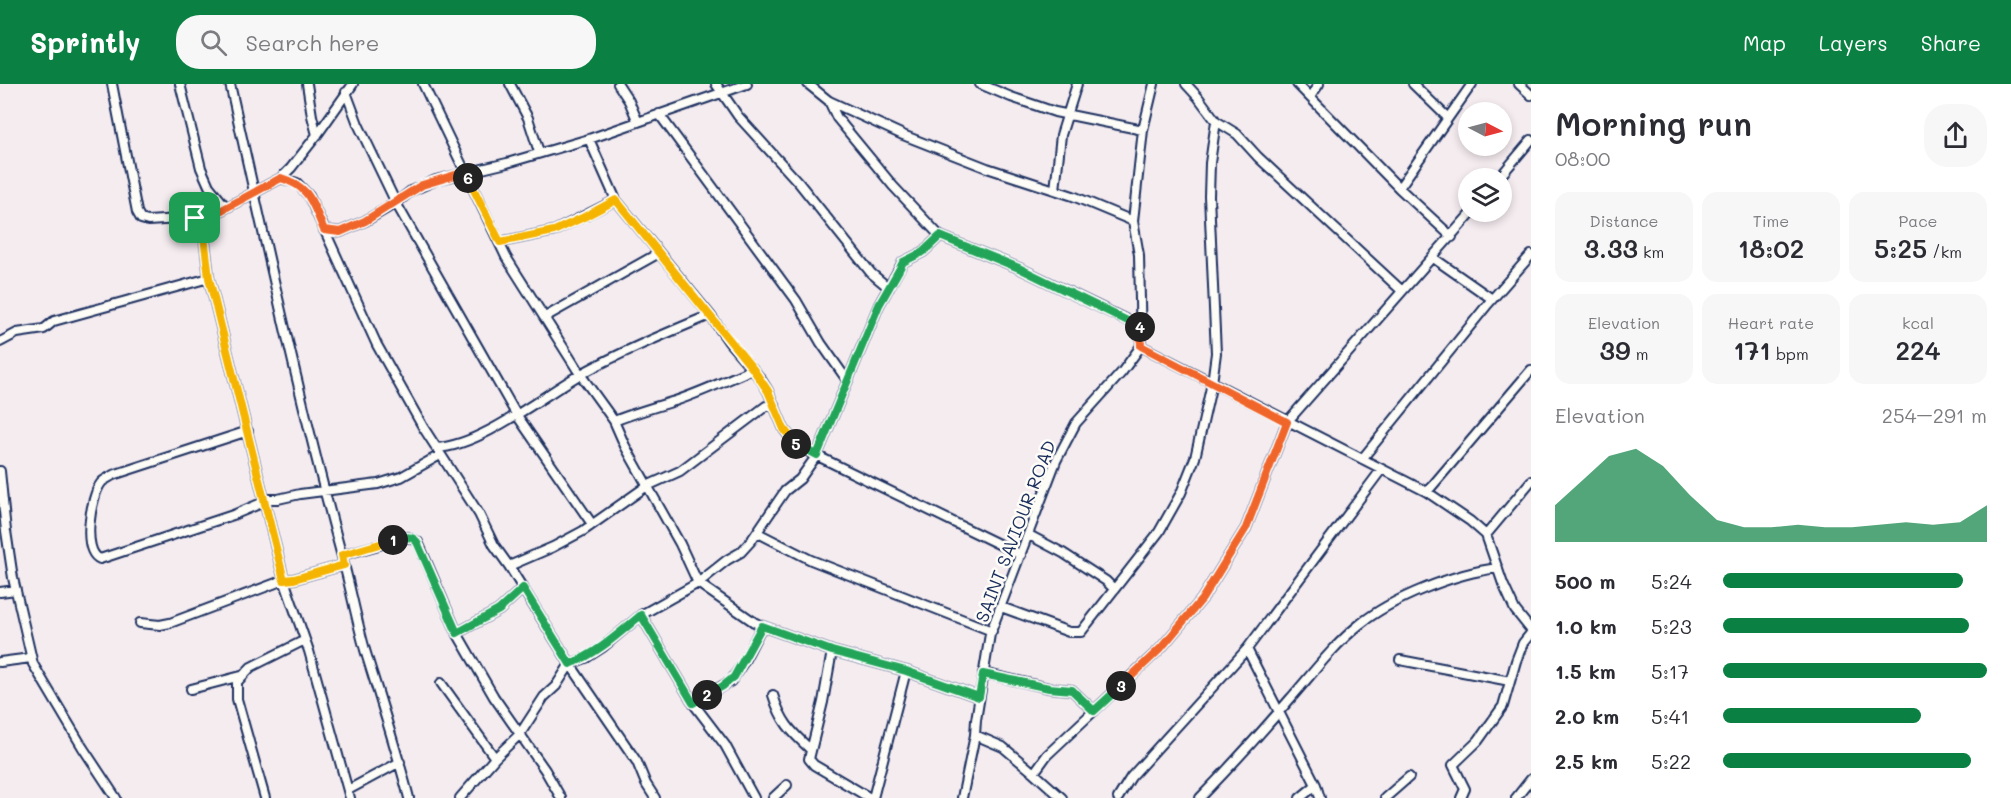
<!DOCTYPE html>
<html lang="en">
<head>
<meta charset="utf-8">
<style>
	body { margin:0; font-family:Mali,sans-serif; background:#f7f7f7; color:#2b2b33; height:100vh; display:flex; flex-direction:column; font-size:22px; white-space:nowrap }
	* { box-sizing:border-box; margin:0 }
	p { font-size:20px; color:#7c7c81 }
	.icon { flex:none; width:33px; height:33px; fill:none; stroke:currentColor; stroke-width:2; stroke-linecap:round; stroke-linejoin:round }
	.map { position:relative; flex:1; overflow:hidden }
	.sheet { display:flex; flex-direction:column; background:#fff; width:480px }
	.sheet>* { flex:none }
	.needle { width:39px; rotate:96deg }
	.controls { position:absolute; left:1458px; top:18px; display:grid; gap:12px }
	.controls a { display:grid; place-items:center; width:54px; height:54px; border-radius:50%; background:#fff; box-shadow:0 3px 9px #0003; font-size:30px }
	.pin { position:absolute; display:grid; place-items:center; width:51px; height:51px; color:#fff; margin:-26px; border-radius:12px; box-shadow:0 3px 9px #0006 }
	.km { position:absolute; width:30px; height:30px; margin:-15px; border-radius:50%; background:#222; color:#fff; font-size:16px; line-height:30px; text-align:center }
	.round { display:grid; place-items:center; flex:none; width:63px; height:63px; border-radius:24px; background:#f7f7f7 }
	.head { display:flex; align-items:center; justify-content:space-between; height:102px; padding:0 24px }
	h1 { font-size:33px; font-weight:600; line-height:45px }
	.figures { display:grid; grid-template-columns:repeat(3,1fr); gap:9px; height:102px; padding:6px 24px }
	.figures div { display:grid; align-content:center; border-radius:15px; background:#f7f7f7; text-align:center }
	.figures b { font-size:26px; font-weight:600 }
	.figures small { font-size:16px; font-weight:400 }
	.figures p { font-size:16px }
	.chart { height:168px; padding:12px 24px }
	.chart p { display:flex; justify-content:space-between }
	.chart svg { width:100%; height:108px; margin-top:6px; fill:#0b8043; opacity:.7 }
	ul { padding:0 24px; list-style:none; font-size:20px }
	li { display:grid; grid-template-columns:96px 72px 1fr; align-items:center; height:45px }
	li i { height:15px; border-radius:8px; background:#0b8043 }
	header { display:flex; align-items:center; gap:36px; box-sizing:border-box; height:84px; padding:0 30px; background:#0b8043; color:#fff }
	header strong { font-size:28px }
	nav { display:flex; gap:33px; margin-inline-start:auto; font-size:21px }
	.search { width:420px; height:54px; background:#f7f7f7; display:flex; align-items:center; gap:15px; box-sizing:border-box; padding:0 21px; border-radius:24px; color:#7c7c81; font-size:22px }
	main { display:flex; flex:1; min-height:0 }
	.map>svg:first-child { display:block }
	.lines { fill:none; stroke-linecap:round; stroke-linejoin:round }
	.minor-casing { stroke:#1b2f5e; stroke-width:12 }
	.minor { stroke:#fdfcf7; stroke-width:8 }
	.split-1-casing { stroke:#fff; stroke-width:12 }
	.split-2-casing { stroke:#fff; stroke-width:12 }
	.split-3-casing { stroke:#fff; stroke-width:12 }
	.split-4-casing { stroke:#fff; stroke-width:12 }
	.split-5-casing { stroke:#fff; stroke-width:12 }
	.split-6-casing { stroke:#fff; stroke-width:12 }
	.split-7-casing { stroke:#fff; stroke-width:12 }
	.split-1 { stroke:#f5b400; stroke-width:8 }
	.split-2 { stroke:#22a559; stroke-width:8 }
	.split-3 { stroke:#22a559; stroke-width:8 }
	.split-4 { stroke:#f0652b; stroke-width:8 }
	.split-5 { stroke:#22a559; stroke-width:8 }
	.split-6 { stroke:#f5b400; stroke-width:8 }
	.split-7 { stroke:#f0652b; stroke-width:8 }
	.labels { text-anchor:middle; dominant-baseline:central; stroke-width:5; stroke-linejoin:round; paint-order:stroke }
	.street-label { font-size:18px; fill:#1b2f5e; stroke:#fdfcf7 }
</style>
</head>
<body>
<header>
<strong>Sprintly</strong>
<div class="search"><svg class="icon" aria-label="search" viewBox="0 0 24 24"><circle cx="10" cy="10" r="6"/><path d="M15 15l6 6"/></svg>Search here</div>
<nav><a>Map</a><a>Layers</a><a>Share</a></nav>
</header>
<main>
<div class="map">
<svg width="1531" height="714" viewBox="0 0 1531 714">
	<rect width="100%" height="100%" fill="#f5ecf0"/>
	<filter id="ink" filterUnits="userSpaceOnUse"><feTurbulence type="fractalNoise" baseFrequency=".0167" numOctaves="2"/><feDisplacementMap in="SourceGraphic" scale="12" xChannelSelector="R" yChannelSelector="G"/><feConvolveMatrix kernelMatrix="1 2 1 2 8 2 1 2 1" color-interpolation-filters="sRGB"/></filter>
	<g filter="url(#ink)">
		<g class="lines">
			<defs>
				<path id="minor" d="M 112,0 L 137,128 L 141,135 L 148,137 L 195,134 L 220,127 L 281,94 L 291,84 L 317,51 L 353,0
					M 180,0 L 201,84 L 209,102 L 226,123
					M 230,0 C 265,157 299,314 341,469 C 350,501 356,534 365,566 C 380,615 396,664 409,714
					M 307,0 L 312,32 L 317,51
					M 423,0 L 506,173 L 580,290 L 614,337 L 625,362 L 680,460 L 698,499 L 754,538 L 762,542 L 832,567 L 906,587 L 979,613
					M 510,0 L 528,34 L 539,68
					M 618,0 L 629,17 L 638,38
					M 716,0 L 738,32 L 799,99 L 871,189 L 889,204
					M 808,0 L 829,17 L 903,51 L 987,84 L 1073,112 L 1133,137
					M 980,0 L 1011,13 L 1055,28 L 1143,46
					M 1297,0 L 1399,104 L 1452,153
					M 1413,0 L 1448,34
					M 1519,0 L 1531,11
					M 346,8 L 358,40 L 396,119 L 516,330 L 592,440
					M 1310,13 L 1319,0
					M 829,17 L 837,34 L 893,102 L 940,152 L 1019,184 L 1141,243
					M 659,30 L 796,216 L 821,259 L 847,296
					M 1216,37 L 1237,50 L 1258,73 L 1401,206
					M 589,55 L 616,116 L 710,231 L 729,258 L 760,294 L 768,307 L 784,345 L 797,362 L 1021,471
					M 281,94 L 297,99 L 309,112 L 377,261 L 423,343 L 479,430 L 494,461 L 509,482 L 570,580 L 637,678 L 646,700 L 655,714
					M 1499,94 L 1531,56
					M 1399,104 L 1472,0
					M 1055,106 L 1061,51 L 1077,0
					M 195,134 L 204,151 L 209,194 L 284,496 L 309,567 L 350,714
					M 324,146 L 340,148 L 365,137 L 396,119 L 411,107 L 436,96 L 507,79 L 589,55 L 747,0
					M 500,158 L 554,147 L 616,116
					M 1432,173 L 1492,215
					M 545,233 L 659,169
					M 0,258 L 17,249 L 44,245 L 54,237 L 209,194
					M 1141,262 L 1427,408 L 1470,437 L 1486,451 L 1503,500 L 1515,526 L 1531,546
					M 614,337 C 634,329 655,323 675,317 C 702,308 727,296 753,285
					M 248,347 L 113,391 C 109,394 104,395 101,399 C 91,412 81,467 100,475 L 233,431 L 264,418
					M 436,364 C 481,362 542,312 581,290 C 623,267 667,249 710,231
					M 1362,375 L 1488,220 L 1531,171
					M 0,387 L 6,447 L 13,494 L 33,580 L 83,664 L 116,714
					M 1427,408 L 1531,286
					M 264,415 L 278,415 L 300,410 L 378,400 L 401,393 L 440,371
					M 758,449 L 811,476 L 992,547
					M 1029,451 L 1063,469 L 1106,497 L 1113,504
					M 1486,451 L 1531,397
					M 342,471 L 408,453 L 418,458 L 457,549 L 494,613 L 545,686 L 561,714
					M 509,482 L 553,463 L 583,447 L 647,402 L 680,387 L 766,322 L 775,322
					M 0,508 L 16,506
					M 1001,523 L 1069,548 L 1081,548 L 1159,448 L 1181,409 L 1195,374 L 1212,299 L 1216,269 L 1209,112 L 1210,79 L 1216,37 L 1198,13 L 1186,0
					M 641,531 L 693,619 L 725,661 L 754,714
					M 140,539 L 160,541 L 170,539 L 284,496 L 294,495 L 344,481
					M 457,549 L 499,526 L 523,504
					M 1247,565 L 1316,701 L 1320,714
					M 832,567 L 823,618 L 809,675 L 814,681 L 870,714
					M 1400,576 L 1510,597
					M 0,578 L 31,574
					M 983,589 L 1049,604 L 1072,606 L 1094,627
					M 441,599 L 495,674
					M 191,605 L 241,592
					M 773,611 C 781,637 790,647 810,665
					M 693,619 L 731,597 L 743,579 L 762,542
					M 975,651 L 1003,663 L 1034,689 L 1047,671 L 1161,564 L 1202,515 L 1246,444 L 1287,338 L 1472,128
					M 1034,689 L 1062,714
					M 348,706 L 400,678
					M 265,714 L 237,615 L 237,598 L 251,583 L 305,556
					M 460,714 L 495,674 L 520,650 L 544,613 L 556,602 L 570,580 L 586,574 L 603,563 L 641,531 L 698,499 L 727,476 L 741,468 L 751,457 L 785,407 L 800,395 L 817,371 L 879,221 L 903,178 L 923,168 L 940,152
					M 773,714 L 787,701
					M 873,714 L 906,587
					M 962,714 L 975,651 L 976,636 L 990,550 L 1056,377 L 1076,339 L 1122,288 L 1141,262 L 1139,171 L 1133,137 L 1143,46 L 1154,0
					M 1118,714 L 1131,693 L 1247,565 L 1381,386
					M 1200,714 C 1231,682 1261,649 1290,615 C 1312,590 1333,562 1359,541 C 1392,514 1455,489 1498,484
					M 1300,714 L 1316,701
					M 1385,714 L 1409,693
					M 1461,714 L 1465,705 L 1453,681 L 1478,657 L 1503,622 L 1516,577 L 1523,559 L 1531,549
					M 1516,714 L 1531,695"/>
			</defs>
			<!-- minor casing -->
			<use href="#minor" class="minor-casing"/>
			<!-- minor -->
			<use href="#minor" class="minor"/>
		</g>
	</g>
	<g class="lines" filter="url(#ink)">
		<defs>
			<path id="split-1" d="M 195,134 L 204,152 L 209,194 L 284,496 L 294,495 L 344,481 L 342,471 L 393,456"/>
			<path id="split-2" d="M 393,456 C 402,454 411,450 417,458 L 457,549 L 499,526 L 523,504 L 570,580 C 598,569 618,550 641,531 L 693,619 L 707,611"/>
			<path id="split-3" d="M 707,611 L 723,602 L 734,593 L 762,542 L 832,567 L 906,587 L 979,613 L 983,590 L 1049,604 L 1072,606 L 1094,627 L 1121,602"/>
			<path id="split-4" d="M 1121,602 L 1161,564 L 1202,515 L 1246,444 L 1287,338 L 1141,262 L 1140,243"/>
			<path id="split-5" d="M 796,360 L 817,371 L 879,221 L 899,186 L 903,178 L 923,168 L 940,152 L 1019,184 L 1140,243"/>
			<path id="split-6" d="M 468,94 L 500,158 L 554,147 L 584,133 L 616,116 L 753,285 L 768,307 L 784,345 L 796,360"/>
			<path id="split-7" d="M 195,134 L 220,127 L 281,94 C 311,103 312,119 324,146 L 340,148 L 365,137 L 422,101 L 465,88 L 468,94"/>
		</defs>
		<!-- split-1 casing -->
		<use href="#split-1" class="split-1-casing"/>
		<!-- split-2 casing -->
		<use href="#split-2" class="split-2-casing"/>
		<!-- split-3 casing -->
		<use href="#split-3" class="split-3-casing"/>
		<!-- split-4 casing -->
		<use href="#split-4" class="split-4-casing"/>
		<!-- split-5 casing -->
		<use href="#split-5" class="split-5-casing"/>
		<!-- split-6 casing -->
		<use href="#split-6" class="split-6-casing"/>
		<!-- split-7 casing -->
		<use href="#split-7" class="split-7-casing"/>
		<!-- split-1 -->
		<use href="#split-1" class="split-1"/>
		<!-- split-2 -->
		<use href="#split-2" class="split-2"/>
		<!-- split-3 -->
		<use href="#split-3" class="split-3"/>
		<!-- split-4 -->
		<use href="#split-4" class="split-4"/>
		<!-- split-5 -->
		<use href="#split-5" class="split-5"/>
		<!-- split-6 -->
		<use href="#split-6" class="split-6"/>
		<!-- split-7 -->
		<use href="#split-7" class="split-7"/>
	</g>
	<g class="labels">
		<!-- street labels -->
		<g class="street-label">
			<text transform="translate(1015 447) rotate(-69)">SAINT SAVIOUR ROAD</text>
		</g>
	</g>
</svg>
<div class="controls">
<a><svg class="needle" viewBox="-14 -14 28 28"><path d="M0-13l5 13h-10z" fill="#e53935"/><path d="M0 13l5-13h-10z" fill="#7c7c81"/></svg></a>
<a><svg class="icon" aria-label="layers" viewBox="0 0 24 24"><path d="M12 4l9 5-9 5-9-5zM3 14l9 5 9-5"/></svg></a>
</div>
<div class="pin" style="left:195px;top:134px;background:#1e9e55"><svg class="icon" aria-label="arrive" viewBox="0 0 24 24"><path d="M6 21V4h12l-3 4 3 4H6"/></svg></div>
<b class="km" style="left:393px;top:456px">1</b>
<b class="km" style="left:707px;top:611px">2</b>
<b class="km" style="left:1121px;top:602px">3</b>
<b class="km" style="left:1140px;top:243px">4</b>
<b class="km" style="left:796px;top:360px">5</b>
<b class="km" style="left:468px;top:94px">6</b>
</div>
<section class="sheet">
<div class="head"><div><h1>Morning run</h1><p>08:00</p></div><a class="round"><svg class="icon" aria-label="share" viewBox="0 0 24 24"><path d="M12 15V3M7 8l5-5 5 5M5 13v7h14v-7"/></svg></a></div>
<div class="figures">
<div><p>Distance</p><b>3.33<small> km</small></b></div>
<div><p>Time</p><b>18:02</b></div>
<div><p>Pace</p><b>5:25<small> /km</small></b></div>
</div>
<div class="figures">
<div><p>Elevation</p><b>39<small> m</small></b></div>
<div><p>Heart rate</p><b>171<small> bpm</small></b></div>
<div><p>kcal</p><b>224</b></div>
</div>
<div class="chart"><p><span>Elevation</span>254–291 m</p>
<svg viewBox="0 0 160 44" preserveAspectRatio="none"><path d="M0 44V29L10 19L20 9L30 6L40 13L50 25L60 35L70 38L80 38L90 37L100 38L110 38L120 37L130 36L140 37L150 36L160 29V44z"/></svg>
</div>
<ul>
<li><b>500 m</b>5:24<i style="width:91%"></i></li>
<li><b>1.0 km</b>5:23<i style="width:93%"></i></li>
<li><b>1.5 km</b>5:17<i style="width:100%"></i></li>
<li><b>2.0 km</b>5:41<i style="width:75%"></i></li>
<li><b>2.5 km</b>5:22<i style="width:94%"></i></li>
</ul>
</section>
</main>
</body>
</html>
